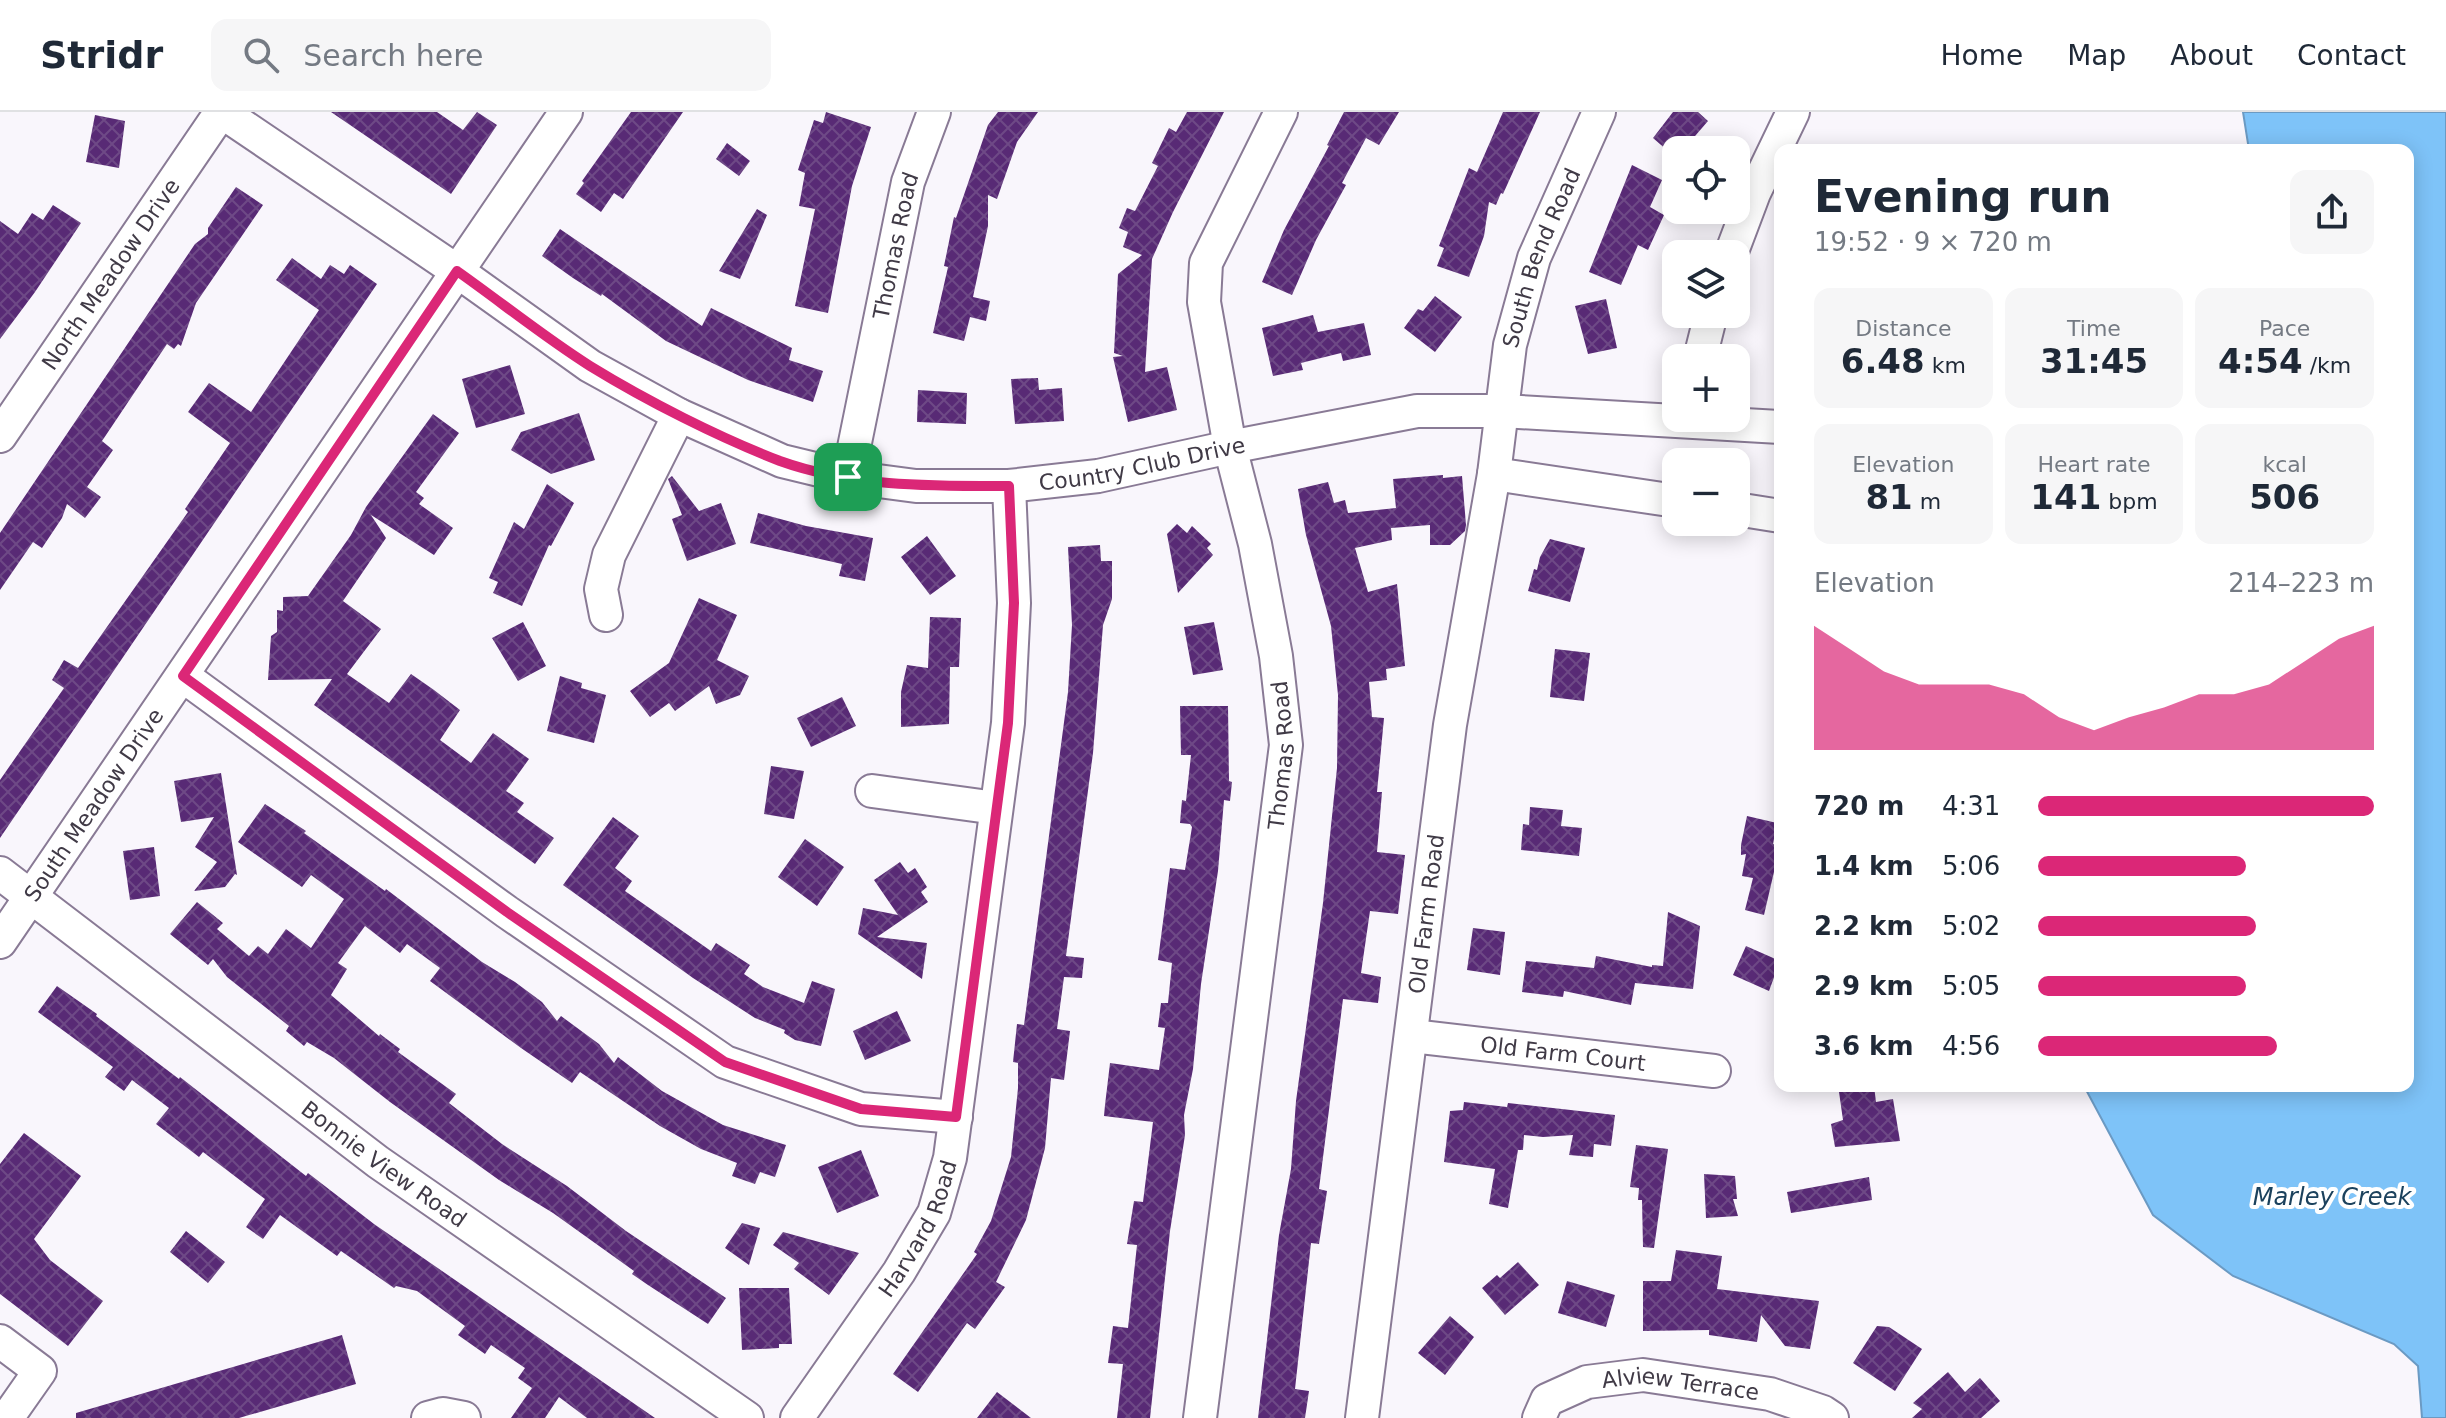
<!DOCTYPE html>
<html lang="en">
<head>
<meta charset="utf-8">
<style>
	body { margin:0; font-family:"DejaVu Sans",sans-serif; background:#f6f6f7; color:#1f2937; height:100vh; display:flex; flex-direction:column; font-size:30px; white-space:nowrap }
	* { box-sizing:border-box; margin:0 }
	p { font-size:26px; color:#747a83 }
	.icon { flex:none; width:44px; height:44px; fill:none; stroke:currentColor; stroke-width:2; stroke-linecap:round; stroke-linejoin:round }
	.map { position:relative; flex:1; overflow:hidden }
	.side { position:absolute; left:1774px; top:32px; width:640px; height:948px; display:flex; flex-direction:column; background:#fff; border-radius:16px; box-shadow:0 4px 20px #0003 }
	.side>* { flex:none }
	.controls { position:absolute; left:1662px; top:24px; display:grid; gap:16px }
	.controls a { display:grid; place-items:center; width:88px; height:88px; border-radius:16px; background:#fff; box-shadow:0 4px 20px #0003; font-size:40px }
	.pin { position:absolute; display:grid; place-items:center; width:68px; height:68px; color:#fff; margin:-34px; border-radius:16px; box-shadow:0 4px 12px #0006 }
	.round { display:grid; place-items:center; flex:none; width:84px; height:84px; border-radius:16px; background:#f6f6f7 }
	.overview { display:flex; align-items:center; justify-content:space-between; height:136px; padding:0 40px }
	h1 { font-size:44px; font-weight:700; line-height:60px }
	.figures { display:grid; grid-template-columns:repeat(3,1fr); gap:12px; height:136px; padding:8px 40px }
	.figures div { display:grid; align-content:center; border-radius:16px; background:#f6f6f7; text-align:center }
	.figures b { font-size:34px; font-weight:700 }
	.figures small { font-size:22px; font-weight:400 }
	.figures p { font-size:22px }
	.chart { height:224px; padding:16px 40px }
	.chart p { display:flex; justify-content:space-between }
	.chart svg { width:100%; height:144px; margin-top:8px; fill:#db2777; opacity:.7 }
	ul { padding:0 40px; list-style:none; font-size:26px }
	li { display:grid; grid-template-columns:128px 96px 1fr; align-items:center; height:60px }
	li i { height:20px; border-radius:10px; background:#db2777 }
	header { display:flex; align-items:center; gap:48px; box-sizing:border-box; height:112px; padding:0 40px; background:#fff; border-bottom:2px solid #e0e1e3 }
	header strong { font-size:38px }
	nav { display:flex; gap:44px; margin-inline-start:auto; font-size:28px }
	.search { width:560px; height:72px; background:#f6f6f7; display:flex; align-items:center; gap:20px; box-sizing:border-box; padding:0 28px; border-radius:16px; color:#747a83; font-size:30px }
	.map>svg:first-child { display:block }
	.water { fill:#7ec3f8; stroke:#6b9ac3; stroke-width:2 }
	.building { fill:url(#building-cross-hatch) }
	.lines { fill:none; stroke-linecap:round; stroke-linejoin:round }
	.minor-casing { stroke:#897a95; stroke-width:36 }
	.minor { stroke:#fff; stroke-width:32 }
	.route-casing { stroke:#fff; stroke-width:16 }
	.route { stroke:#db2777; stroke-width:10 }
	.labels { text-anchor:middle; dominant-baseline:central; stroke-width:8; stroke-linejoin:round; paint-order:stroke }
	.street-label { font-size:22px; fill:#403a46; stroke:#fff }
	.water-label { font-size:24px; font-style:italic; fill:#1c425d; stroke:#fff }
</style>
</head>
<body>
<header>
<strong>Stridr</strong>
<div class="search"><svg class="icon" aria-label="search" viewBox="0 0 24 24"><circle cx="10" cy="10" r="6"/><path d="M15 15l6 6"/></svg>Search here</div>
<nav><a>Home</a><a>Map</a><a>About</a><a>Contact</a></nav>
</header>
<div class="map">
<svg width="2446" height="1306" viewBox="0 0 2446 1306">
	<defs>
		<pattern id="building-cross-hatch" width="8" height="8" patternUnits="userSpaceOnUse" patternTransform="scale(2)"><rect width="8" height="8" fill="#582a75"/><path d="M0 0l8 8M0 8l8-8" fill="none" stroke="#6e4986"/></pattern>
	</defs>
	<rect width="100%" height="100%" fill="#f9f6fc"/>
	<!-- water -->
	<path class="water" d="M 2243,0 L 2446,0 L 2446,1306 L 2422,1306 L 2418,1254 L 2394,1232 L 2233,1164 L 2153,1103 L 2084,974 L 2408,974 L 2408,38 L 2249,38 Z"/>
	<!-- building -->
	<path class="building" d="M 331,0 L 437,0 L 463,18 L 477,0 L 497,13 L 451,82 Z
		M 631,0 L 683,0 L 623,87 L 614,81 L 601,100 L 576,82 L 584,71 L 582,69 Z
		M 826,0 L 871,15 L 852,74 L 828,201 L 795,194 L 815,97 L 799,94 L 805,61 L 798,58 L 814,8 L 823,11 Z
		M 998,0 L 1038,0 L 1017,30 L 997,87 L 988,83 L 988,114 L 973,185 L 990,189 L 986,209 L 970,205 L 964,229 L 933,221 L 948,155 L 944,154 L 954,105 L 956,106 L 988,13 Z
		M 1187,0 L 1224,0 L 1173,100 L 1152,147 L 1145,260 L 1167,255 L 1177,298 L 1128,310 L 1113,245 L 1123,244 L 1114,241 L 1118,162 L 1142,143 L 1123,135 L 1128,120 L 1119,116 L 1127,96 L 1135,99 L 1158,54 L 1152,51 L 1169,16 L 1176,20 Z
		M 1344,0 L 1399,0 L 1379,33 L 1366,26 L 1342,71 L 1346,73 L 1316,128 L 1292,183 L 1262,170 L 1284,118 L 1329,34 L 1327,33 Z
		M 1503,0 L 1540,0 L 1503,82 L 1501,81 L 1496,93 L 1489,90 L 1484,124 L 1469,165 L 1437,154 L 1444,136 L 1439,134 L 1469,56 L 1477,60 Z
		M 1673,0 L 1698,0 L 1708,9 L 1683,38 L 1676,38 L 1676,46 L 1653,26 Z
		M 95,3 L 125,9 L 119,56 L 86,50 Z
		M 727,31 L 750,49 L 739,64 L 716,47 Z
		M 1632,53 L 1662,68 L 1650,95 L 1664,103 L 1648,138 L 1638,133 L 1621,173 L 1589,160 Z
		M 236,75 L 263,93 L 196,191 L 181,234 L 178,232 L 174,237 L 167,232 L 102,329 L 113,338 L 87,375 L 101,385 L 85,406 L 67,392 L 62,406 L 42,436 L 33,430 L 0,478 L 0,421 L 195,132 L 208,122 L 208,116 Z
		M 53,93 L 81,111 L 35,180 L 0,227 L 0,109 L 18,122 L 32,101 L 43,108 Z
		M 757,97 L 767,103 L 740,167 L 719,159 Z
		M 560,117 L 702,214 L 711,196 L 792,236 L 789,248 L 823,259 L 813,290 L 748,268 L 666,229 L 602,182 L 601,184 L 573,166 L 542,144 Z
		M 292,146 L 321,167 L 330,153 L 344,162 L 350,153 L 377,172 L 0,726 L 0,668 L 64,576 L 52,568 L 64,548 L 78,556 L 188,400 L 185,397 L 230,331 L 188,300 L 209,271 L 251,300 L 319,198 L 276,168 Z
		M 1435,184 L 1462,205 L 1435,240 L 1404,216 L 1418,197 L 1423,199 Z
		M 1606,187 L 1617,236 L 1588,242 L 1575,194 Z
		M 1313,203 L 1318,220 L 1364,211 L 1371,243 L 1343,249 L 1341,241 L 1301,251 L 1303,258 L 1273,264 L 1262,216 Z
		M 510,253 L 525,302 L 476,316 L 462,267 Z
		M 1038,266 L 1039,278 L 1062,276 L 1064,309 L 1015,312 L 1011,267 Z
		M 918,278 L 967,281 L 966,312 L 917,310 Z
		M 579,301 L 595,348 L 551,362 L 511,338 L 521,320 Z
		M 433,302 L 459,321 L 416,380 L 424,386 L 419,392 L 453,416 L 434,443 L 371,403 L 386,426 L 343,489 L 381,517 L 347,562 L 389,591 L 411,562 L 434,578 L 460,598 L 440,628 L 471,651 L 493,621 L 529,647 L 506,679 L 524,691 L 517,700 L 554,726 L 535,752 L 314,593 L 332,567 L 268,568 L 271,524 L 277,520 L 277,498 L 283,499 L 283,485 L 308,484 L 351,423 L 366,395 Z
		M 1443,363 L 1443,366 L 1462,364 L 1466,413 L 1465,419 L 1450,433 L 1430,433 L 1430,413 L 1391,416 L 1392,428 L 1355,436 L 1368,480 L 1397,472 L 1405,554 L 1386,557 L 1387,568 L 1369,570 L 1372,605 L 1384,606 L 1377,680 L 1382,680 L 1377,740 L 1405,743 L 1398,802 L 1370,799 L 1361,861 L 1381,865 L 1378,891 L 1343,887 L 1319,1077 L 1327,1079 L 1319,1132 L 1311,1131 L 1295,1277 L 1309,1279 L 1305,1306 L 1258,1306 L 1279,1123 L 1291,1057 L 1296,989 L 1323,791 L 1337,656 L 1338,583 L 1331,514 L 1306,423 L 1298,377 L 1328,370 L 1334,391 L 1345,388 L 1348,401 L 1396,396 L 1393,367 Z
		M 672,364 L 699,399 L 721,391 L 736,432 L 687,449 L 672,407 L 682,403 L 668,367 Z
		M 547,372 L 574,391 L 551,434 L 549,433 L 522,494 L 493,481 L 498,470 L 489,466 L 514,410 L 524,417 Z
		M 758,401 L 806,414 L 873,426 L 865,469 L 839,464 L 842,452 L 750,431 Z
		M 1177,412 L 1187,421 L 1192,414 L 1211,432 L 1207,436 L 1213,443 L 1178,481 L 1167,422 Z
		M 927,424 L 956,464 L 930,483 L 901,445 Z
		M 1550,427 L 1585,436 L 1570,490 L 1528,479 L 1534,457 L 1537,458 L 1540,445 Z
		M 1100,433 L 1101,449 L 1112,449 L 1112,487 L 1103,513 L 1093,641 L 1066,844 L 1084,846 L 1082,866 L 1064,865 L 1057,917 L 1070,919 L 1064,968 L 1051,966 L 1045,1036 L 1026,1108 L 996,1170 L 1005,1175 L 975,1217 L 967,1211 L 918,1280 L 893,1262 L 977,1142 L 974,1140 L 991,1109 L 1011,1045 L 1018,976 L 1018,951 L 1013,950 L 1017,912 L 1024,913 L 1068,580 L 1072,513 L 1068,435 Z
		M 699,486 L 737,503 L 717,548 L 749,564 L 740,583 L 716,592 L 709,574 L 675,599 L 669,591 L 650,605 L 630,579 L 669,551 Z
		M 930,505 L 961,506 L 959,555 L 950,555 L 949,612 L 901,615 L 901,580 L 907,553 L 928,556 Z
		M 523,510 L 546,554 L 518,569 L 492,526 Z
		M 1214,510 L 1223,558 L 1193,563 L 1184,515 Z
		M 1555,537 L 1590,541 L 1584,589 L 1550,585 Z
		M 560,564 L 582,571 L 581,576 L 606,583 L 594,631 L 547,619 Z
		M 842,585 L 856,614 L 811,635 L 797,606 Z
		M 1180,594 L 1228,594 L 1229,669 L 1232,670 L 1230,689 L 1224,688 L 1218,759 L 1201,872 L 1193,957 L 1184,1003 L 1185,1023 L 1170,1119 L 1150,1306 L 1117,1306 L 1123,1252 L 1108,1251 L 1113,1214 L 1128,1216 L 1137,1133 L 1127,1132 L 1134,1089 L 1143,1090 L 1153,1010 L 1104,1004 L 1105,993 L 1110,951 L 1159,958 L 1165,916 L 1158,915 L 1161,891 L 1168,891 L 1172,851 L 1158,848 L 1170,756 L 1185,758 L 1192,715 L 1190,712 L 1180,711 L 1182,688 L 1186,689 L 1191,643 L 1181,643 Z
		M 771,654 L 804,659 L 794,707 L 764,702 Z
		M 221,661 L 237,763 L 235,762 L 225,775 L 194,779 L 217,750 L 195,735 L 214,705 L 181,710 L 174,669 Z
		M 265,692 L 306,719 L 304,721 L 385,779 L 386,777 L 482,850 L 515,870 L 542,890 L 557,909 L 561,904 L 599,932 L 614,951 L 618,945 L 662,979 L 723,1013 L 786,1033 L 775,1065 L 760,1060 L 755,1072 L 732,1064 L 737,1051 L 701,1037 L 660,1014 L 580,960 L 572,971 L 521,936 L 430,869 L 440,856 L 407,832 L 400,841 L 365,814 L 338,851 L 347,857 L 331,883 L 379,924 L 380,922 L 400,937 L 398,940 L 456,982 L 449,991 L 502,1032 L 567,1074 L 626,1119 L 726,1186 L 708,1212 L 648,1173 L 632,1162 L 634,1159 L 553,1101 L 499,1068 L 390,990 L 334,946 L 307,930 L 304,934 L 286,919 L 289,914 L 227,865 L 213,847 L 208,853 L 170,822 L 197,790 L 223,811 L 217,817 L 249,844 L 258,834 L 268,842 L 286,817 L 311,836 L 344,787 L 311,763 L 302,775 L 238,730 Z
		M 1530,695 L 1563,698 L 1561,714 L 1582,716 L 1579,744 L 1521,738 L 1523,712 L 1529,713 Z
		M 1747,704 L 1777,711 L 1773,732 L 1780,734 L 1764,803 L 1745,798 L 1753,766 L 1742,764 L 1746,742 L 1741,743 L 1741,733 Z
		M 613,705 L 639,724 L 615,756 L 632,769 L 625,779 L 711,839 L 716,831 L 750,853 L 744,862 L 763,875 L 804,891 L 812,869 L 835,877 L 821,934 L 795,928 L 784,921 L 785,918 L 755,906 L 693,866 L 563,773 Z
		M 805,727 L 844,755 L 817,794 L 778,765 Z
		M 154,735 L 160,784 L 130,788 L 123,739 Z
		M 900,750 L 908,761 L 915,756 L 927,775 L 921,780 L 928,790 L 877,825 L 927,831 L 922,867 L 858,822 L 863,796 L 898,803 L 874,768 Z
		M 1668,800 L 1700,814 L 1693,877 L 1635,871 L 1631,893 L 1564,879 L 1563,885 L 1522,880 L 1526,849 L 1594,856 L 1596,844 L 1652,855 L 1652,853 L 1663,854 Z
		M 1473,816 L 1505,820 L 1500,863 L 1467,858 Z
		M 1746,834 L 1780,849 L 1769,879 L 1733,863 Z
		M 57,874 L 97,902 L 96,904 L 179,967 L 180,965 L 306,1064 L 308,1061 L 374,1112 L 655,1306 L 587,1306 L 559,1285 L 545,1306 L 511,1306 L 532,1276 L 518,1266 L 525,1256 L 491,1233 L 485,1242 L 458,1223 L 465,1214 L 417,1179 L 396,1174 L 394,1176 L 341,1139 L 337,1144 L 280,1103 L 263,1127 L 246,1115 L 265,1087 L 203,1040 L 199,1045 L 156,1012 L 169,996 L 132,968 L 124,979 L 105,965 L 113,955 L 38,900 Z
		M 897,899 L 911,929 L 865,948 L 853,919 Z
		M 1874,974 L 1876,990 L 1893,987 L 1900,1029 L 1835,1035 L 1831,1012 L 1843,1008 L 1839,980 Z
		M 1464,990 L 1507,995 L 1508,991 L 1615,1003 L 1611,1034 L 1594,1032 L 1593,1045 L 1569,1043 L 1573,1023 L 1543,1025 L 1524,1023 L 1523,1038 L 1518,1038 L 1508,1096 L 1489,1092 L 1495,1057 L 1444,1050 L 1450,999 L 1463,998 Z
		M 24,1021 L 81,1064 L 34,1127 L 50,1148 L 103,1189 L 68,1234 L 0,1182 L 0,1052 Z
		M 1636,1033 L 1668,1037 L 1654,1136 L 1643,1135 L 1642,1088 L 1638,1088 L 1639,1076 L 1630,1075 Z
		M 861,1038 L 879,1084 L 837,1101 L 818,1055 Z
		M 1704,1062 L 1735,1064 L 1737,1087 L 1733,1087 L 1738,1104 L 1706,1106 Z
		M 1869,1065 L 1872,1088 L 1791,1101 L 1787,1080 Z
		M 742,1111 L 760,1116 L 749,1153 L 725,1136 Z
		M 186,1119 L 225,1150 L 208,1171 L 170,1140 Z
		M 783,1120 L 859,1141 L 829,1183 L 794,1157 L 799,1151 L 773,1133 Z
		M 1676,1138 L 1722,1144 L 1717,1177 L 1819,1189 L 1810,1237 L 1785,1234 L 1761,1203 L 1757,1230 L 1709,1223 L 1709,1218 L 1643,1219 L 1643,1169 L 1671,1169 Z
		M 1518,1150 L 1539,1173 L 1505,1203 L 1482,1176 L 1497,1163 L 1500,1166 Z
		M 1567,1169 L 1615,1183 L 1606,1215 L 1558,1201 Z
		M 739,1176 L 789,1176 L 792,1232 L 779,1232 L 779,1236 L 742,1238 Z
		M 1450,1204 L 1474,1225 L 1445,1263 L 1418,1241 Z
		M 1877,1214 L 1889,1215 L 1922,1237 L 1895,1279 L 1853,1251 Z
		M 342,1223 L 356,1272 L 239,1306 L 76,1306 L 76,1301 Z
		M 1948,1260 L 1965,1280 L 1980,1266 L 2000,1289 L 1981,1306 L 1912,1306 L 1922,1297 L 1913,1291 Z
		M 997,1280 L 1031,1306 L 977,1306 Z"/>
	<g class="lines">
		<defs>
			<g id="minor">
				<path id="s1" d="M 222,0 L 457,159 L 590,254 L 679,303 L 782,349 L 848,365 L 916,374 L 1009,374 L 1098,364 L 1230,335 L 1417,299 L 1502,299 L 1780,315"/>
				<path d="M 1731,142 L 1754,81 L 1793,0"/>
				<path d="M 1700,246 L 1711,202"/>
				<path id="s2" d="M 0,324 L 221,0"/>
				<path d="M 1494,362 L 1676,389"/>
				<path id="s3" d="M 848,365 L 908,70 L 934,0"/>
				<path d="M 1736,397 L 1780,404"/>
				<path d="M 606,503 L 601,477 L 609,443 L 679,303"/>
				<path d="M 183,564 L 507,800 L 725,950 L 861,997 L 956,1005"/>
				<path d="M 872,679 L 996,696"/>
				<path id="s4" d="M 0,761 L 378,1050 L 747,1306"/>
				<path id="s5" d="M 0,830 L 566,0"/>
				<path id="s6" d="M 1412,924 L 1714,959"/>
				<path d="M 0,1229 L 40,1259 L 7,1306"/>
				<path d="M 428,1306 L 443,1302 L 464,1306"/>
				<path id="s7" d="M 797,1306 L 899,1160 L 934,1101 L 950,1046 L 1008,611 L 1014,491 L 1009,374"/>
				<path id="s8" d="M 1200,1306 L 1286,633 L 1276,544 L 1255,432 L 1230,335 L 1204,190 L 1206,151 L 1281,0"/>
				<path id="s9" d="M 1362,1306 L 1450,613 L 1494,362 L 1510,233 L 1534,146 L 1599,0"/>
				<path id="s10" d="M 1539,1306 L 1547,1288 L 1587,1270 L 1643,1263 L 1770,1282 L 1823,1300 L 1832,1306"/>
			</g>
		</defs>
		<!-- minor casing -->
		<use href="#minor" class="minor-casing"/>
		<!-- minor -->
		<use href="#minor" class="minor"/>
	</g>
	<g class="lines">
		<defs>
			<path id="route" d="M 457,159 C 501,190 544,225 590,254 C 647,289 718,325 780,349 C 852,375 933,374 1009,374 L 1014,491 L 1008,611 L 956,1005 L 861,997 L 725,950 L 507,800 L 183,564 Z"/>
		</defs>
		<!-- route casing -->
		<use href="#route" class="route-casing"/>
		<!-- route -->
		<use href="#route" class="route"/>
	</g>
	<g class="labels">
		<!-- street labels -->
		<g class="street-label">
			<text stroke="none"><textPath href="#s3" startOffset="236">Thomas Road</textPath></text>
			<text stroke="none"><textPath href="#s9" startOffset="1176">South Bend Road</textPath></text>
			<text stroke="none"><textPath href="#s2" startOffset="196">North Meadow Drive</textPath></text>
			<text stroke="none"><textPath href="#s1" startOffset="1026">Country Club Drive</textPath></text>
			<text stroke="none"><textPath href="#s8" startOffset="668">Thomas Road</textPath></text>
			<text stroke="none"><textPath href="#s5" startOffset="166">South Meadow Drive</textPath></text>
			<text stroke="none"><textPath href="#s9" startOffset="508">Old Farm Road</textPath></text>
			<text stroke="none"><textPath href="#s6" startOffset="152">Old Farm Court</textPath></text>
			<text stroke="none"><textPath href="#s4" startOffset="482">Bonnie View Road</textPath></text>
			<text stroke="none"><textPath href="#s7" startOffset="226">Harvard Road</textPath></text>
			<text stroke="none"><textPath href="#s10" startOffset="158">Alview Terrace</textPath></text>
		</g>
		<!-- water labels -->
		<g class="water-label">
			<text x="2332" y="1085">Marley Creek</text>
		</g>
	</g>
</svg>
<div class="controls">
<a><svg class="icon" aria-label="locate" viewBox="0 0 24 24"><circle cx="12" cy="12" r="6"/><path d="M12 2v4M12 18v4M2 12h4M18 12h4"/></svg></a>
<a><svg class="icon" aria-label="layers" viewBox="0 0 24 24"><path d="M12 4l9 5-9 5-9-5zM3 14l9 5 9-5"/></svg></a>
<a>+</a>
<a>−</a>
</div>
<div class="pin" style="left:848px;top:365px;background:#1e9e55"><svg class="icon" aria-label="arrive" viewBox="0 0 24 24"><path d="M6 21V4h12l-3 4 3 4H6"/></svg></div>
<section class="side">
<div class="overview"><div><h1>Evening run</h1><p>19:52 · 9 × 720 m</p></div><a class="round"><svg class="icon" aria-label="share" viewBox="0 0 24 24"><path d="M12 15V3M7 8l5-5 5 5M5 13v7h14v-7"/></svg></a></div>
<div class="figures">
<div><p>Distance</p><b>6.48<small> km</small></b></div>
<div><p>Time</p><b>31:45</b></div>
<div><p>Pace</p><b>4:54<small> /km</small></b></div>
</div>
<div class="figures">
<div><p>Elevation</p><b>81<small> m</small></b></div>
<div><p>Heart rate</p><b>141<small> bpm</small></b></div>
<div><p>kcal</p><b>506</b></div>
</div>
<div class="chart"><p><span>Elevation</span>214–223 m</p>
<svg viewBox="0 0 160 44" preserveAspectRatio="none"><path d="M0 44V6L10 13L20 20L30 24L40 24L50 24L60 27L70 34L80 38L90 34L100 31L110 27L120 27L130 24L140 17L150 10L160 6V44z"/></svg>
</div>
<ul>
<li><b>720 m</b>4:31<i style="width:100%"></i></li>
<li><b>1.4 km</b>5:06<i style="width:62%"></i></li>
<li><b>2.2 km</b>5:02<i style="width:65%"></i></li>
<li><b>2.9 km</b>5:05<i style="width:62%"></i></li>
<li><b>3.6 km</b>4:56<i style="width:71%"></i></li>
</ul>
</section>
</div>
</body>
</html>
